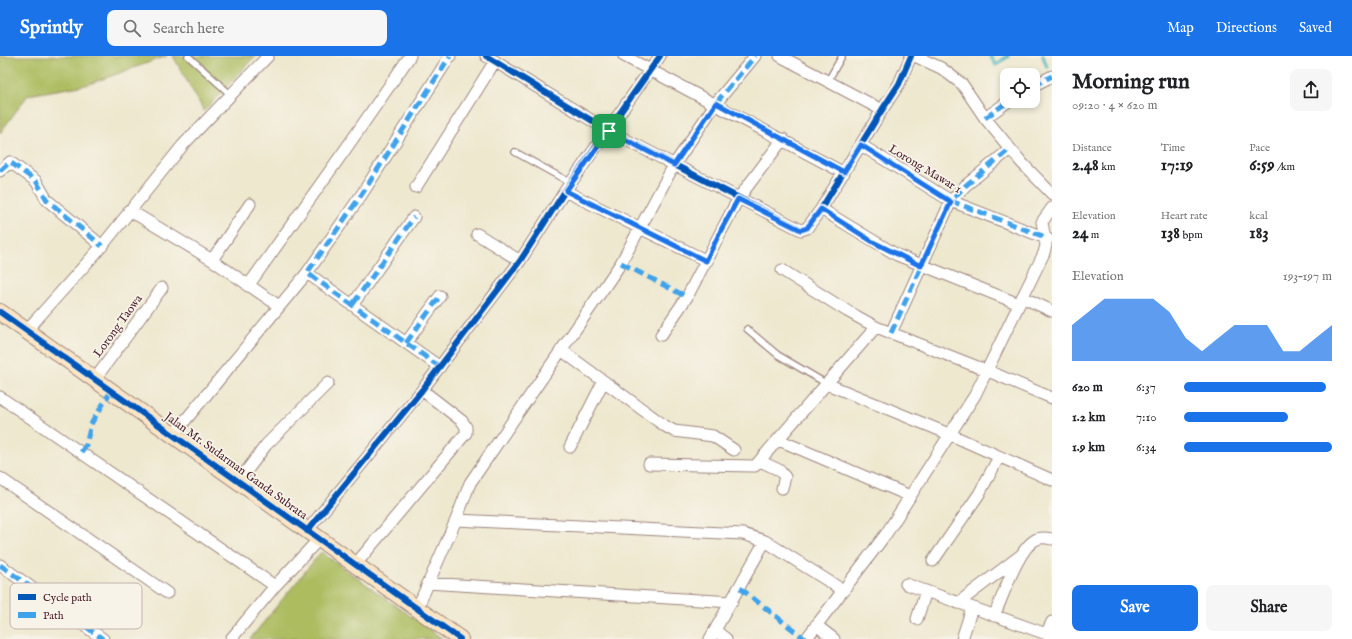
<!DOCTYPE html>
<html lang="en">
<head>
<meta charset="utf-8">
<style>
	body { margin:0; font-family:"IM FELL English",serif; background:#f6f6f6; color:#202124; height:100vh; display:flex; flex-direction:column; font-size:15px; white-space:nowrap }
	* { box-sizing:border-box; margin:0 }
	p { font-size:13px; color:#757577 }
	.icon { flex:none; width:22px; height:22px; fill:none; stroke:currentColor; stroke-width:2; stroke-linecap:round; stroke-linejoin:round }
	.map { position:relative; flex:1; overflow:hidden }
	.drawer { display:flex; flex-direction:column; background:#fff; width:300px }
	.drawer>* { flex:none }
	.controls { position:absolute; left:1000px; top:12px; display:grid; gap:8px }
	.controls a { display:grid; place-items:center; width:40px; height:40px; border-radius:8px; background:#fff; box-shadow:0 2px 6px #0003; font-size:20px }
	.pin { position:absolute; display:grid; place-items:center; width:34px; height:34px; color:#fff; margin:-17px; border-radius:8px; box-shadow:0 2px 6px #0006 }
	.round { display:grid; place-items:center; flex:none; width:42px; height:42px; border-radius:8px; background:#f6f6f6 }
	.head { display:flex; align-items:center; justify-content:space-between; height:68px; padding:0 20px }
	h1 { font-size:22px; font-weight:700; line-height:30px }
	.figures { display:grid; grid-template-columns:repeat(3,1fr); gap:6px; height:68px; padding:4px 20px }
	.figures div { display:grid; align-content:center }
	.figures b { font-size:17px; font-weight:700 }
	.figures small { font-size:11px; font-weight:400 }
	.figures p { font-size:11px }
	.chart { height:112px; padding:8px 20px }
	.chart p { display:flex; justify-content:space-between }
	.chart svg { width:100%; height:72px; margin-top:4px; fill:#1a73e8; opacity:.7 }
	.button { display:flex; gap:8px; margin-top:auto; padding:8px 20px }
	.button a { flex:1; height:46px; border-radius:8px; background:#1a73e8; color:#fff; font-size:16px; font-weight:700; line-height:46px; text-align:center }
	.button a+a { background:#f6f6f6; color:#202124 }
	ul { padding:0 20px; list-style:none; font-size:13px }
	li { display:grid; grid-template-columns:64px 48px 1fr; align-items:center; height:30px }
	li i { height:10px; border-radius:5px; background:#1a73e8 }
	header { display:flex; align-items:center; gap:24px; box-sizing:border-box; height:56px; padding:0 20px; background:#1a73e8; color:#fff }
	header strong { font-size:19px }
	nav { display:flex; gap:22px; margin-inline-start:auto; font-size:14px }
	.search { width:280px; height:36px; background:#f6f6f6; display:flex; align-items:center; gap:10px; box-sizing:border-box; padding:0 14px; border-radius:8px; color:#757577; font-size:15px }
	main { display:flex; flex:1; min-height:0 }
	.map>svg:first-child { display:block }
	.green { fill:#acbc5e; stroke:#7b6e44 }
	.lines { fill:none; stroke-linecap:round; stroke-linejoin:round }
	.stream { stroke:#45b5bb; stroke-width:3.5 }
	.lane-casing { stroke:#9c847d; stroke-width:8 }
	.street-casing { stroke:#9c847d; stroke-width:13 }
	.secondary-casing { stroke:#9c847d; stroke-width:18 }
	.lane { stroke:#fff; stroke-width:5.5 }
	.street { stroke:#fff; stroke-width:11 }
	.secondary { stroke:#fce5c4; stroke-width:16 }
	.quiet { stroke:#40a2eb; stroke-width:5; stroke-dasharray:10 5; stroke-linecap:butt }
	.cycleway-casing { stroke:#f7f3e8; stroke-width:8 }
	.cycleway { stroke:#0057b8; stroke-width:6 }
	.route-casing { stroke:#fff; stroke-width:8 }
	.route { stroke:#1a73e8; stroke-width:5 }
	.labels { text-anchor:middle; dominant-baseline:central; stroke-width:3.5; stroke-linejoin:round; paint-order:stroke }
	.street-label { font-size:12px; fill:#4a1f2b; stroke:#f7f3e8 }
	.key { fill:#f7f3e8; stroke:#c3b3af; stroke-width:1 }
	.key-label { font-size:11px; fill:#4a1f2b }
</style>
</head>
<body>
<header>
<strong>Sprintly</strong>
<div class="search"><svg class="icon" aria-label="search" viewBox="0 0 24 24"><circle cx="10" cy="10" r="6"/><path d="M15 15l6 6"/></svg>Search here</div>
<nav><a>Map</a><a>Directions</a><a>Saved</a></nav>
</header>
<main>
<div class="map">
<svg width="1052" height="583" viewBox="0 0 1052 583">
	<rect width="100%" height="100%" fill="#f7f3e8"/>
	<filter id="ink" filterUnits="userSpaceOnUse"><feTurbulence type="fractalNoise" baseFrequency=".025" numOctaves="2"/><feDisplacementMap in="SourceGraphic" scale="8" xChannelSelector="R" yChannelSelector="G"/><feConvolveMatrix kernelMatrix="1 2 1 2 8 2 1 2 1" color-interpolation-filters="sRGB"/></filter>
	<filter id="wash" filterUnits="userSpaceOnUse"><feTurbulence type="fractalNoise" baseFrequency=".012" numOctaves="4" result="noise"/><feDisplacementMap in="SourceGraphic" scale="16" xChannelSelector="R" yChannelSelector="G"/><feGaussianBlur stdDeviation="0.9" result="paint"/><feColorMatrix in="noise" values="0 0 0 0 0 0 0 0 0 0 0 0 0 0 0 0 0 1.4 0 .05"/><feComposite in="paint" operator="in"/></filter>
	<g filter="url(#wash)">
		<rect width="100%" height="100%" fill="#eee8cf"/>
		<!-- green -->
		<path class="green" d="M 0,0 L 167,0 L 86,29 L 28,39 L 0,77 Z
			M 173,0 L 255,0 L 204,55 Z
			M 321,496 L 443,583 L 250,583 Z"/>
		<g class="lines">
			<!-- stream -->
			<path class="stream" d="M 990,0 L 996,9 L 1008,0
				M 1043,0 L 1047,11"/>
		</g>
	</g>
	<g filter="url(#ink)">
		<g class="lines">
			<defs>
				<path id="lane" d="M 188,0 L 230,38
					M 828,25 L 842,0
					M 515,96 L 571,127
					M 747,273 L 778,299 L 827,328"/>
				<path id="street" d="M 486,0 L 609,75 L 801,174 L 807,172 L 821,153 L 882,54 L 899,28 L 911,0
					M 624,0 L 844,117
					M 780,0 L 882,54
					M 915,0 L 941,12 L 962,28 L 985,62 L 1022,107 L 1052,138
					M 1033,30 L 1052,20
					M 985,62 L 1009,45
					M 861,89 L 951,145 L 1048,183
					M 0,115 L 10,106 L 36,125 L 47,144 L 102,190
					M 416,131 L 495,5
					M 565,135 L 707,205
					M 821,153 L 897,199 L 1019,248
					M 129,154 L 212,204 L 279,250
					M 477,178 L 520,205
					M 212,204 L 250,148
					M 782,214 L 847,255 L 876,271 L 988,315 L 1052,342
					M 307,217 L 440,311
					M 248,230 L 347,91 L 410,0
					M 1022,241 L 1052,255
					M 353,248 L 414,161
					M 27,274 L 102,190 L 183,89 L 268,0
					M 891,277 L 951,145 L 965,130 L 1010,93
					M 661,279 L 687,241 L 738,143 L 783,83
					M 406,287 L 440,240
					M 561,294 L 665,370 L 674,375 L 713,380 L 734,394
					M 95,323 L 162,232
					M 827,328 L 949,378 L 1052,424
					M 0,341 L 275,530
					M 174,378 L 307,217 L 362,138 L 450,0
					M 779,384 L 910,440
					M 570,391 L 603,326
					M 760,405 L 779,414 L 785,421 L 782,432
					M 649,408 L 755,410 L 876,271
					M 0,422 L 167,537
					M 239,425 L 266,389 L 328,327
					M 456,464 L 470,427 L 621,207 L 674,109 L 716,47 L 755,0
					M 307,475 L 422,334 L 520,205 L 565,135 L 660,0
					M 933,505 L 979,438 L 999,401
					M 0,509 L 103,583
					M 355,509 L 466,377 L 466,371 L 462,365 L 422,334
					M 427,527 L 732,546
					M 906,528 L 1052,580
					M 958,547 L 1020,500
					M 417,553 L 456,464 L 743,478 L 765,485 L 844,535
					M 994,560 C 1003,541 1018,491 1037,483 C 1041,481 1047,482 1052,483
					M 917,563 L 926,535
					M 816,569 L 834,583
					M 715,574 L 726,583
					M 1046,578 L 1052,566
					M 231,583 L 275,530 L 319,483
					M 710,583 L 765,485
					M 806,583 L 886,478 L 975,339 L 1044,197 L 1046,189 L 1042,166 L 1052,152
					M 962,583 L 972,552"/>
				<path id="secondary" d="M 0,256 L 460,583"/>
			</defs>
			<!-- lane casing -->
			<use href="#lane" class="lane-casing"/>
			<!-- street casing -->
			<use href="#street" class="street-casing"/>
			<!-- secondary casing -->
			<use href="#secondary" class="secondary-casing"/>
			<!-- lane -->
			<use href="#lane" class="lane"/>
			<!-- street -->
			<use href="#street" class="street"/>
			<!-- secondary -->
			<use href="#secondary" class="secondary"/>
			<!-- quiet -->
			<path class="quiet" d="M 1033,30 L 1052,20
				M 985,62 L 1009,45
				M 861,89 L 951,145 L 1045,181
				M 674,109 L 716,47 L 755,0
				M 0,115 L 10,106 L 36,125 L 47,144 L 102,190
				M 621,207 L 687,241
				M 353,248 L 414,161
				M 891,277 L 951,145 L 965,130 L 1010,93
				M 406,287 L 440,240
				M 440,311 L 307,217 L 362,138 L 450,0
				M 81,396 L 86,389 L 91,368 L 111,335
				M 0,509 L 103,583
				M 740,532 L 805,583"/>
			<defs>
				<path id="cycleway" d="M 486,0 L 609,75 L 801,174 L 807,172 L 821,153 L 882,54 L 899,28 L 911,0
					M 0,256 L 460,583
					M 307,475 L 422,334 L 520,205 L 565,135 L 660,0"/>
			</defs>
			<!-- cycleway casing -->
			<use href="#cycleway" class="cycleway-casing"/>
			<!-- cycleway -->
			<use href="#cycleway" class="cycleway"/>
		</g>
	</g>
	<g class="lines" filter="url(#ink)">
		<defs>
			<path id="route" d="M 716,47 L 844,116 L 861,89 L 951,146 L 921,210 L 873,186 L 821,153 L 807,172 L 801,174 L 738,143 L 721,174 L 706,205 L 566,135 L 609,75 L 674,109 Z"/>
		</defs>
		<!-- route casing -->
		<use href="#route" class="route-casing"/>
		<!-- route -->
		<use href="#route" class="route"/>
	</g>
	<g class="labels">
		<!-- street labels -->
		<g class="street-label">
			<text transform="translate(925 113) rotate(31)">Lorong Mawar 1</text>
			<text transform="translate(118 270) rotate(-54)">Lorong Taowa</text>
			<text transform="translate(236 410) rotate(36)">Jalan Mr. Sudarman Ganda Subrata</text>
		</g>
	</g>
	<!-- legend -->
	<rect x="10" y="527" width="132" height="46" rx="6" class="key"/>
	<rect x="18" y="538" width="18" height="6" fill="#0057b8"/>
	<rect x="18" y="556" width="18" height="6" fill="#40a2eb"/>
	<g class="key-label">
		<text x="43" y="545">Cycle path</text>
		<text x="43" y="563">Path</text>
	</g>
</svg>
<div class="controls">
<a><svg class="icon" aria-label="locate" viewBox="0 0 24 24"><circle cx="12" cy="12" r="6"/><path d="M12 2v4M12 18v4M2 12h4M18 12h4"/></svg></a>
</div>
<div class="pin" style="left:609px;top:75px;background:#1e9e55"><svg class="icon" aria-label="arrive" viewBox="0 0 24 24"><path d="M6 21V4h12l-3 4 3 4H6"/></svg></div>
</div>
<section class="drawer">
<div class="head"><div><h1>Morning run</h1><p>09:20 · 4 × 620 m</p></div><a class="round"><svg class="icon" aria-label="share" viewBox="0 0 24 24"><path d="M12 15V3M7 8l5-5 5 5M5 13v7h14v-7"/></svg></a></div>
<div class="figures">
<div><p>Distance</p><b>2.48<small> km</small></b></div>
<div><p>Time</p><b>17:19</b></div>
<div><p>Pace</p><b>6:59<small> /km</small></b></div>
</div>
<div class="figures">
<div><p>Elevation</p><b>24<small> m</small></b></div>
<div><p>Heart rate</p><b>138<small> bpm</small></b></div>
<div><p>kcal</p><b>183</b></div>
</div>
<div class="chart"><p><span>Elevation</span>193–197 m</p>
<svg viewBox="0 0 160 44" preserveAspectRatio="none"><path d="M0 44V22L10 14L20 6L30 6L40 6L50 6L60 14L70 30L80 38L90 30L100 22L110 22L120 22L130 38L140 38L150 30L160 22V44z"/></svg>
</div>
<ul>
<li><b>620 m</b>6:37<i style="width:96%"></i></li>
<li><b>1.2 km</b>7:10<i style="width:70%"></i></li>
<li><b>1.9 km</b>6:34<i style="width:100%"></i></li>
</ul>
<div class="button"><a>Save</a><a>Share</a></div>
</section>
</main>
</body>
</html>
